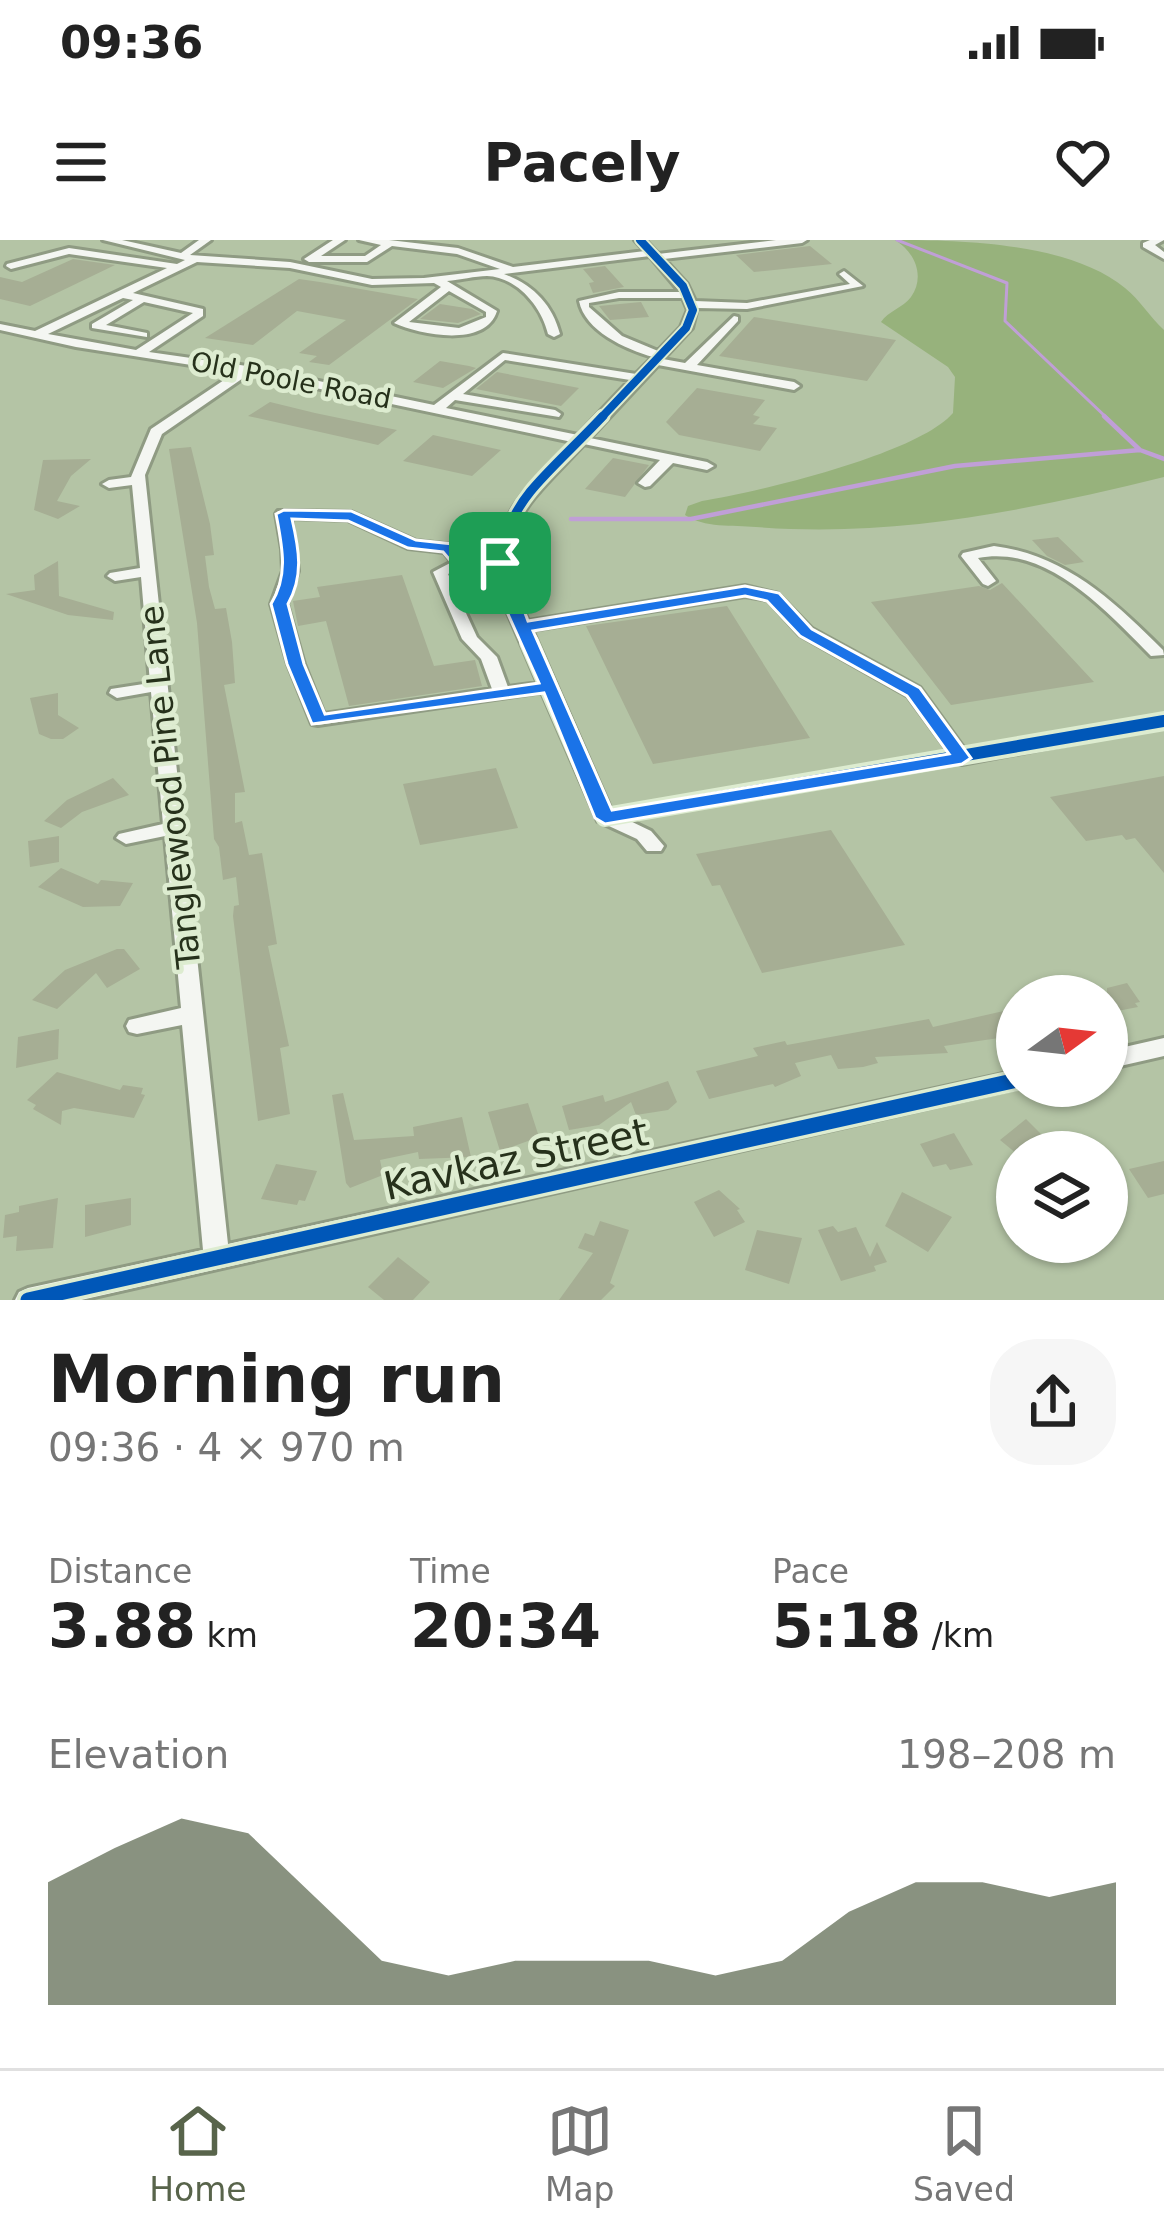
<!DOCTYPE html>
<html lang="en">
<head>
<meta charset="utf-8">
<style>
	body { margin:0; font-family:"DejaVu Sans",sans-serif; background:#f6f6f6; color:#222; height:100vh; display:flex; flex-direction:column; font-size:45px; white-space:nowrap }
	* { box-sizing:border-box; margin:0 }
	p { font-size:39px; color:#767676 }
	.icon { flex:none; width:66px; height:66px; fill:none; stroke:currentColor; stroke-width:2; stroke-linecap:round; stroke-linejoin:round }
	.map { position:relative; height:1060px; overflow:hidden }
	.side { display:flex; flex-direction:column; background:#fff; flex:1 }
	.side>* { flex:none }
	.needle { width:78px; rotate:75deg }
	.controls { position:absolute; left:996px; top:735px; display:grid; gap:24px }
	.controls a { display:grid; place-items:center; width:132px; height:132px; border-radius:50%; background:#fff; box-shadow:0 3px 9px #0004; font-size:60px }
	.pin { position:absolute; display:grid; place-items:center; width:102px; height:102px; color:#fff; margin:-51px; border-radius:24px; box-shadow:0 6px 18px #0006 }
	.round { display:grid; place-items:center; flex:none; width:126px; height:126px; border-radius:48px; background:#f6f6f6 }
	.head { display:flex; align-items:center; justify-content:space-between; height:204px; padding:0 48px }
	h1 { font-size:66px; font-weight:600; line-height:90px }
	.stats { display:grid; grid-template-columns:repeat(3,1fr); gap:18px; height:204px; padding:12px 48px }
	.stats div { display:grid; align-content:center }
	.stats b { font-size:60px; font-weight:600 }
	.stats small { font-size:33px; font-weight:400 }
	.stats p { font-size:33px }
	.chart { height:336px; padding:24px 48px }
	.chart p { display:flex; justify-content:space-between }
	.chart svg { width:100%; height:216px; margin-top:12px; fill:#58644b; opacity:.7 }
	.status { display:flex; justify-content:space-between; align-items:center; height:84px; padding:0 60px; background:#fff; direction:ltr }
	.status svg { height:33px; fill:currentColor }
	header { display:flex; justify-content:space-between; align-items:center; height:156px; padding:0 48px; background:#fff; font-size:54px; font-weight:600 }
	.dock { display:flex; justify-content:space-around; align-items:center; height:168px; border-top:3px solid #e0e0e0; background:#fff; font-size:33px; color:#767676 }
	.dock a { display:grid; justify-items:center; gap:6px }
	.dock .selected { color:#58644b }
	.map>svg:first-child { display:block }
	.green { fill:#97b27c }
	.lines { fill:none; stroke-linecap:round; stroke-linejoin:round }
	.stream-far1 { stroke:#c09fd7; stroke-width:3 }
	.stream { stroke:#c09fd7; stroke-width:4.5 }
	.building { fill:#a6ae94 }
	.minor-casing { stroke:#8f9b83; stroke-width:6 }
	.minor { fill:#f4f6f2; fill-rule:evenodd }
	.cycleway-far3-casing { stroke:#ddecd0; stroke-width:12 }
	.cycleway-far2-casing { stroke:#ddecd0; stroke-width:15 }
	.cycleway-far1-casing { stroke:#ddecd0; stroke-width:20 }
	.cycleway-casing { stroke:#ddecd0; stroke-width:22 }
	.cycleway-far3 { stroke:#0057b8; stroke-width:8 }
	.cycleway-far2 { stroke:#0057b8; stroke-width:9 }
	.cycleway-far1 { stroke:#0057b8; stroke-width:12 }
	.cycleway { stroke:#0057b8; stroke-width:15 }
	.route { fill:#1a73e8; stroke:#fff; stroke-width:3; fill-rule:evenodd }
	.labels { text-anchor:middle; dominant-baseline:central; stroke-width:9; stroke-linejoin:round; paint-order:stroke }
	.far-street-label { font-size:27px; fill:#26311b; stroke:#ddecd0 }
	.street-label { font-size:33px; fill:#26311b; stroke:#ddecd0 }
	.near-street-label { font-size:39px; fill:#26311b; stroke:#ddecd0 }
</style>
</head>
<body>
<div class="status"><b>09:36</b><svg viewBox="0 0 49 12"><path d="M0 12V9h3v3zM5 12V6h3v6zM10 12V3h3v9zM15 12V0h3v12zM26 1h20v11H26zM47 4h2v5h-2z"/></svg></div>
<header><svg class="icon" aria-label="menu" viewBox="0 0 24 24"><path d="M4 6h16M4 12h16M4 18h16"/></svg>Pacely<svg class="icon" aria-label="heart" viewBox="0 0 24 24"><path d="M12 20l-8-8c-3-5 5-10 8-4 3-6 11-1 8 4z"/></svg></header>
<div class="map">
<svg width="1164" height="1060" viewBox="0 0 1164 1060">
	<rect width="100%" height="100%" fill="#b4c4a5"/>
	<!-- green -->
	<path class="green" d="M 895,0 C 962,0 1071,3 1125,48 C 1140,60 1150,77 1164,90 L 1164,237 C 1029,270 896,298 756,287 C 733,285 704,288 685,275 L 688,266 L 702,261 C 758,252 918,214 953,173 L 955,137 L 948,127 L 881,82 C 888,71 903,68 911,57 C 925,37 916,13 895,0 Z"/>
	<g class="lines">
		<!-- stream-far1 -->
		<path class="stream-far1" d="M 897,0 L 1007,43 L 1005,81 L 1108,179"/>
		<!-- stream -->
		<path class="stream" d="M 1104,176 L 1140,210 L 1164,219
			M 571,279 L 691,279 L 955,226 L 1140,210"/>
	</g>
	<!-- building -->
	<path class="building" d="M 810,6 L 832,24 L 754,32 L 736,15 Z
		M 73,19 L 115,25 L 30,66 L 0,59 L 0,37 L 22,42 Z
		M 605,26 L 624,47 L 593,53 L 589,43 L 594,42 L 583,29 Z
		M 299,39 L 320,42 L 418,59 L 329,125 L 309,122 L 317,116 L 299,113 L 346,80 L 297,71 L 253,105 L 205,98 Z
		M 641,62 L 649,77 L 610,80 L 599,66 Z
		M 440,64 L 472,69 L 481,74 L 458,83 L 420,79 Z
		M 754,77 L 896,100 L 867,141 L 719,116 Z
		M 440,121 L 469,126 L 476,128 L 443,148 L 413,142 Z
		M 497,132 L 579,148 L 561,166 L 476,149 Z
		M 697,148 L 765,160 L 753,175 L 760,177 L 753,184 L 777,188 L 760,211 L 679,195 L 666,182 Z
		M 270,162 L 315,173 L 397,190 L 378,205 L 248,176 Z
		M 433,195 L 501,210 L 472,236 L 403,221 Z
		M 191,207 L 210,284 L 214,315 L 205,316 L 209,347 L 215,369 L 226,368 L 232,402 L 235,443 L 224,445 L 245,552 L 235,553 L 235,583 L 242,581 L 249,615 L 262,613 L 277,704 L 268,706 L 289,806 L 280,808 L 290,874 L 258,881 L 233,676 L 234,666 L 239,665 L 236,637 L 223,640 L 219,607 L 214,599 L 197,383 L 169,209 Z
		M 613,218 L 649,225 L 625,257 L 585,249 Z
		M 91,219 L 71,236 L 57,261 L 80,266 L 58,279 L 34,270 L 43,220 Z
		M 1058,297 L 1084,322 L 1065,325 L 1047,316 L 1032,300 Z
		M 58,321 L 59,356 L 114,372 L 113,380 L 68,375 L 6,354 L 35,350 L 34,335 Z
		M 402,335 L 434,426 L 475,420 L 482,446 L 349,466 L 326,381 L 298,386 L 293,361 L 320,357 L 317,347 Z
		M 1002,343 L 1094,442 L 951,465 L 871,362 L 979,346 L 990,350 Z
		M 727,366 L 810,498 L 653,524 L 586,386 Z
		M 58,453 L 58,475 L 79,488 L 63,499 L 51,499 L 39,494 L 30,458 Z
		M 496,528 L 518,588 L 420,605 L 403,544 Z
		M 1164,536 L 1164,633 L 1135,598 L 1126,600 L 1122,595 L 1086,601 L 1050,557 Z
		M 113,538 L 129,555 L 82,572 L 61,588 L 44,581 L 67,560 Z
		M 831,590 L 905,705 L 762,733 L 720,645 L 712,646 L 696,614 Z
		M 59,596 L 59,622 L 30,627 L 28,601 Z
		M 61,628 L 98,644 L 101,640 L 133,643 L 120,666 L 83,667 L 38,647 Z
		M 117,709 L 124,709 L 140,729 L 107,748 L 96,733 L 57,769 L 32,760 L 65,730 Z
		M 1127,743 L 1140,762 L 1135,763 L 1138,767 L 1107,773 L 1107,748 Z
		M 1017,768 L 1017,782 L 999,798 L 944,806 L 948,813 L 875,817 L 878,823 L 863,827 L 838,829 L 831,815 L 795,823 L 801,836 L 775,847 L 773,844 L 709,859 L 696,831 L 758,816 L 753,808 L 785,801 L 787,805 L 929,779 L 933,787 Z
		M 59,789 L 58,819 L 16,828 L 18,797 Z
		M 57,832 L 120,850 L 123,845 L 143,848 L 141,854 L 145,855 L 134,878 L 74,868 L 62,871 L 61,885 L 33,869 L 36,865 L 27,860 Z
		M 668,841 L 677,862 L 668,870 L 636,875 L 631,862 L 599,885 L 569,890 L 562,866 L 603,855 L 605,862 Z
		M 343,853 L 354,900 L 414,896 L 413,887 L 462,877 L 471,917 L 419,919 L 418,912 L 380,920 L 383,935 L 350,948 L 346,943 L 332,855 Z
		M 528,863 L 539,897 L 500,911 L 488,872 Z
		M 1026,879 L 1052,905 L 1044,912 L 1017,914 L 1000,900 Z
		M 954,893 L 973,925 L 950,930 L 946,924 L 933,927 L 920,904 Z
		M 1164,921 L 1164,954 L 1148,958 L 1129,929 Z
		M 276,924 L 317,931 L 305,961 L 299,960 L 297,965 L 261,959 Z
		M 719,950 L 740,969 L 737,970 L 745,982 L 714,997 L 694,962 Z
		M 902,952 L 952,977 L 928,1012 L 885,986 Z
		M 58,958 L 53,1008 L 16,1011 L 17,996 L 3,998 L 5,975 L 19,972 L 19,966 Z
		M 131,958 L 131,985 L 85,997 L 85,965 Z
		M 600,981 L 629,990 L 610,1043 L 615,1046 L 601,1060 L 559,1060 L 593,1013 L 578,1008 L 585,993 L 594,996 Z
		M 833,986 L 838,992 L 856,987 L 870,1017 L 877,1002 L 887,1022 L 874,1026 L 876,1031 L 841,1041 L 818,990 Z
		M 757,990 L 802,998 L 789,1044 L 745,1030 Z
		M 398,1017 L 430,1042 L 413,1060 L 384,1060 L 368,1047 Z"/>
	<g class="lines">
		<defs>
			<path id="minor" d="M 103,0 L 122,0 L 181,13 L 199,0 L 211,0 L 190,15 L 290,22 L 372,39 L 424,38 L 500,29 L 457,14 L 392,6 L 367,22 L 309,22 L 304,19 L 333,0 L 345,0 L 321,16 L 365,16 L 381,5 L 359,0 L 389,0 L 458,8 L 513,27 L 645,11 L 635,0 L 645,0 L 658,14 L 776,0 L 807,0 L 802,3 L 664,19 L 687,44 L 695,61 L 747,63 L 850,44 L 839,34 L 844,31 L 863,46 L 747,69 L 697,68 L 692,88 L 663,119 L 685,123 L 734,76 L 738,77 L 738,81 L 697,125 L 794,142 L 800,146 L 794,150 L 658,125 L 590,198 L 707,222 L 714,226 L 707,230 L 673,223 L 650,246 L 645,247 L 638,243 L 660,220 L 584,204 C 525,267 487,290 528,381 L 745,346 L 778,354 L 812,389 L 920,448 L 965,510 L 1164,476 L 1164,486 L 962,524 L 957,522 L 626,579 L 651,591 L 664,606 L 661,611 L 647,611 L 637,599 L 598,581 L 542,452 L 318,485 L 312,484 L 288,424 L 271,364 L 283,331 L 282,309 L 276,274 L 278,271 L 351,272 L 416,301 L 453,305 L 465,319 L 496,319 C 500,267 538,237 572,202 L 249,134 L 162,194 L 145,235 L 228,1004 L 1017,831 L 1017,846 L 1025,846 L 81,1060 L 15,1060 L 19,1052 L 28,1048 L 203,1010 L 182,785 L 137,794 L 129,792 L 126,786 L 129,780 L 181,768 L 165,596 L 126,604 L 116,598 L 119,594 L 163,584 L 151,452 L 117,458 L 109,453 L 111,449 L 150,443 L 141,337 L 115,341 L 107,336 L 110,333 L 140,328 L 132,245 L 109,248 L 102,244 L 109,240 L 131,237 L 151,189 L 236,132 L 76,107 L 0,90 L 0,84 L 35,91 L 167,28 L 69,14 L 11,29 L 6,26 L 7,24 L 69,8 L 177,24 L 185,20 ZM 650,16 L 680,52 L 619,52 L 579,61 C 585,91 625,109 653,117 L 636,134 L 503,113 L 434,165 L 247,126 L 149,112 L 203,76 L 203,69 L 133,53 L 197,22 L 290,28 L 372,45 L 434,43 L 441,47 L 394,83 C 420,95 486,108 497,71 L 447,41 C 460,40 475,36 487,36 C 516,37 541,65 548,94 L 554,97 L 560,94 C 552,64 533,45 504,34 ZM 449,51 L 486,72 L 486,77 L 459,88 L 409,82 ZM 123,58 L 133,60 L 92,84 L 92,88 L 147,97 L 147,93 L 106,85 L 144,62 L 193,73 L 136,110 L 48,94 ZM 619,58 L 683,58 L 688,70 L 681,87 L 658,111 L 622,96 L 589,67 L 589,63 ZM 505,120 L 630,140 L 578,195 L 446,168 L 455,160 L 559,177 L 561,174 L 555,170 L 463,154 ZM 291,278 L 348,280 L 408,308 L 444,312 L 452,322 L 433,332 L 462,399 L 481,419 L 492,449 L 324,474 L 304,424 L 287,364 L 298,331 ZM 463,327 L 496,327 L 499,352 L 538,443 L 508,447 L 497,417 L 477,397 L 448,334 ZM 745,356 L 768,360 L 800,395 L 908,456 L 949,512 L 611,570 L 532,390 Z
				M 1150,0 L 1164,0 L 1155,5 L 1164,12 L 1164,19 L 1143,7 L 1143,3 Z
				M 994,306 C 1065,315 1114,361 1163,410 L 1164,415 L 1151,416 C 1107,372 1047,304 978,318 L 996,341 L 988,346 L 983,344 L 961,316 L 963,313 Z
				M 1164,798 L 1164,816 L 1107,829 L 1107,811 Z"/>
		</defs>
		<!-- minor casing -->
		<use href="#minor" class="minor-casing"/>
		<!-- minor -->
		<use href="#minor" class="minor"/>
		<defs>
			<path id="cycleway-far3" d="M 600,179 L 686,88 L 693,70 L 683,46 L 640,0"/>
			<path id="cycleway-far2" d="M 530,405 C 475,278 518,266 603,176"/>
			<path id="cycleway-far1" d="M 529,402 L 605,577 L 1164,481"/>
			<path id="cycleway" d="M 28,1060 L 1017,840"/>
		</defs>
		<!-- cycleway-far3 casing -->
		<use href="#cycleway-far3" class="cycleway-far3-casing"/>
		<!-- cycleway-far2 casing -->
		<use href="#cycleway-far2" class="cycleway-far2-casing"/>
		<!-- cycleway-far1 casing -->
		<use href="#cycleway-far1" class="cycleway-far1-casing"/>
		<!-- cycleway casing -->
		<use href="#cycleway" class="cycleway-casing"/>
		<!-- cycleway-far3 -->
		<use href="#cycleway-far3" class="cycleway-far3"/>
		<!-- cycleway-far2 -->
		<use href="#cycleway-far2" class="cycleway-far2"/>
		<!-- cycleway-far1 -->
		<use href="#cycleway-far1" class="cycleway-far1"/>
		<!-- cycleway -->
		<use href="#cycleway" class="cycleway"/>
	</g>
	<!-- route -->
	<path class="route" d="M 284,270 L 351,271 L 416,300 L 453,304 L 466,318 L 505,319 L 528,381 L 745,346 L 779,353 L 812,389 L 920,448 L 971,518 L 962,524 L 605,584 L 595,578 L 544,453 L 312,484 L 287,424 L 271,364 C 289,335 282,306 276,274 ZM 292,279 L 348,281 L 408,308 L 443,312 L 455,326 L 493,328 L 498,352 L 539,443 L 325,474 L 304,424 L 288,364 C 304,336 299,309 292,279 ZM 745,356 L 767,361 L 800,396 L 907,456 L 949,514 L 612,570 L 533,391 Z"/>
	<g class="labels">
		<!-- far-street labels -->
		<g class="far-street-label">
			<text transform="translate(291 140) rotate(11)">Old Poole Road</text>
		</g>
		<!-- street labels -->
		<g class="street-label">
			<text transform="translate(170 547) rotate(-96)">Tanglewood Pine Lane</text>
		</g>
		<!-- near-street labels -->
		<g class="near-street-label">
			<text transform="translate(516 919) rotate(-12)">Kavkaz Street</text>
		</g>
	</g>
</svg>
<div class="controls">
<a><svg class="needle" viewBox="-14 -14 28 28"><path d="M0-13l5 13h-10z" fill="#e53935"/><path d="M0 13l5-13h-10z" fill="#767676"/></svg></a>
<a><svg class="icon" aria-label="layers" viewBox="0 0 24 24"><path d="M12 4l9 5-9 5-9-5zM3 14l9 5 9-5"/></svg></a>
</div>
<div class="pin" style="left:500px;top:323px;background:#1e9e55"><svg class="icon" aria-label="arrive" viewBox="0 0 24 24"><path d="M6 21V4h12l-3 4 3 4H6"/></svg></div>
</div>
<section class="side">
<div class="head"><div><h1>Morning run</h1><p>09:36 · 4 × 970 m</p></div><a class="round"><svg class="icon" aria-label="share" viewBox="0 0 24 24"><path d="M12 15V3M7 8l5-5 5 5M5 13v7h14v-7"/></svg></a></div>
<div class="stats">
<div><p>Distance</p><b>3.88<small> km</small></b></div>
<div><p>Time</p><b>20:34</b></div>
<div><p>Pace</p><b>5:18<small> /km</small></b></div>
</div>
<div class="chart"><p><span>Elevation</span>198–208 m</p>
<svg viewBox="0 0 160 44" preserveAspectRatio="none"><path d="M0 44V19L10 12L20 6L30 9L40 22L50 35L60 38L70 35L80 35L90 35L100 38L110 35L120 25L130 19L140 19L150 22L160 19V44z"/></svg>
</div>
</section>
<nav class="dock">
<a class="selected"><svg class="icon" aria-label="home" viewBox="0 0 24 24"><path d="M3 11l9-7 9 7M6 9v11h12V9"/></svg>Home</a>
<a><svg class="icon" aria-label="map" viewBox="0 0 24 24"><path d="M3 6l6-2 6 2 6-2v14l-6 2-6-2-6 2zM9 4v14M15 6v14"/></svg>Map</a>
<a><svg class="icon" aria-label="saved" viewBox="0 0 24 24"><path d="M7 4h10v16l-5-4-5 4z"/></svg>Saved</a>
</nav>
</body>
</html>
